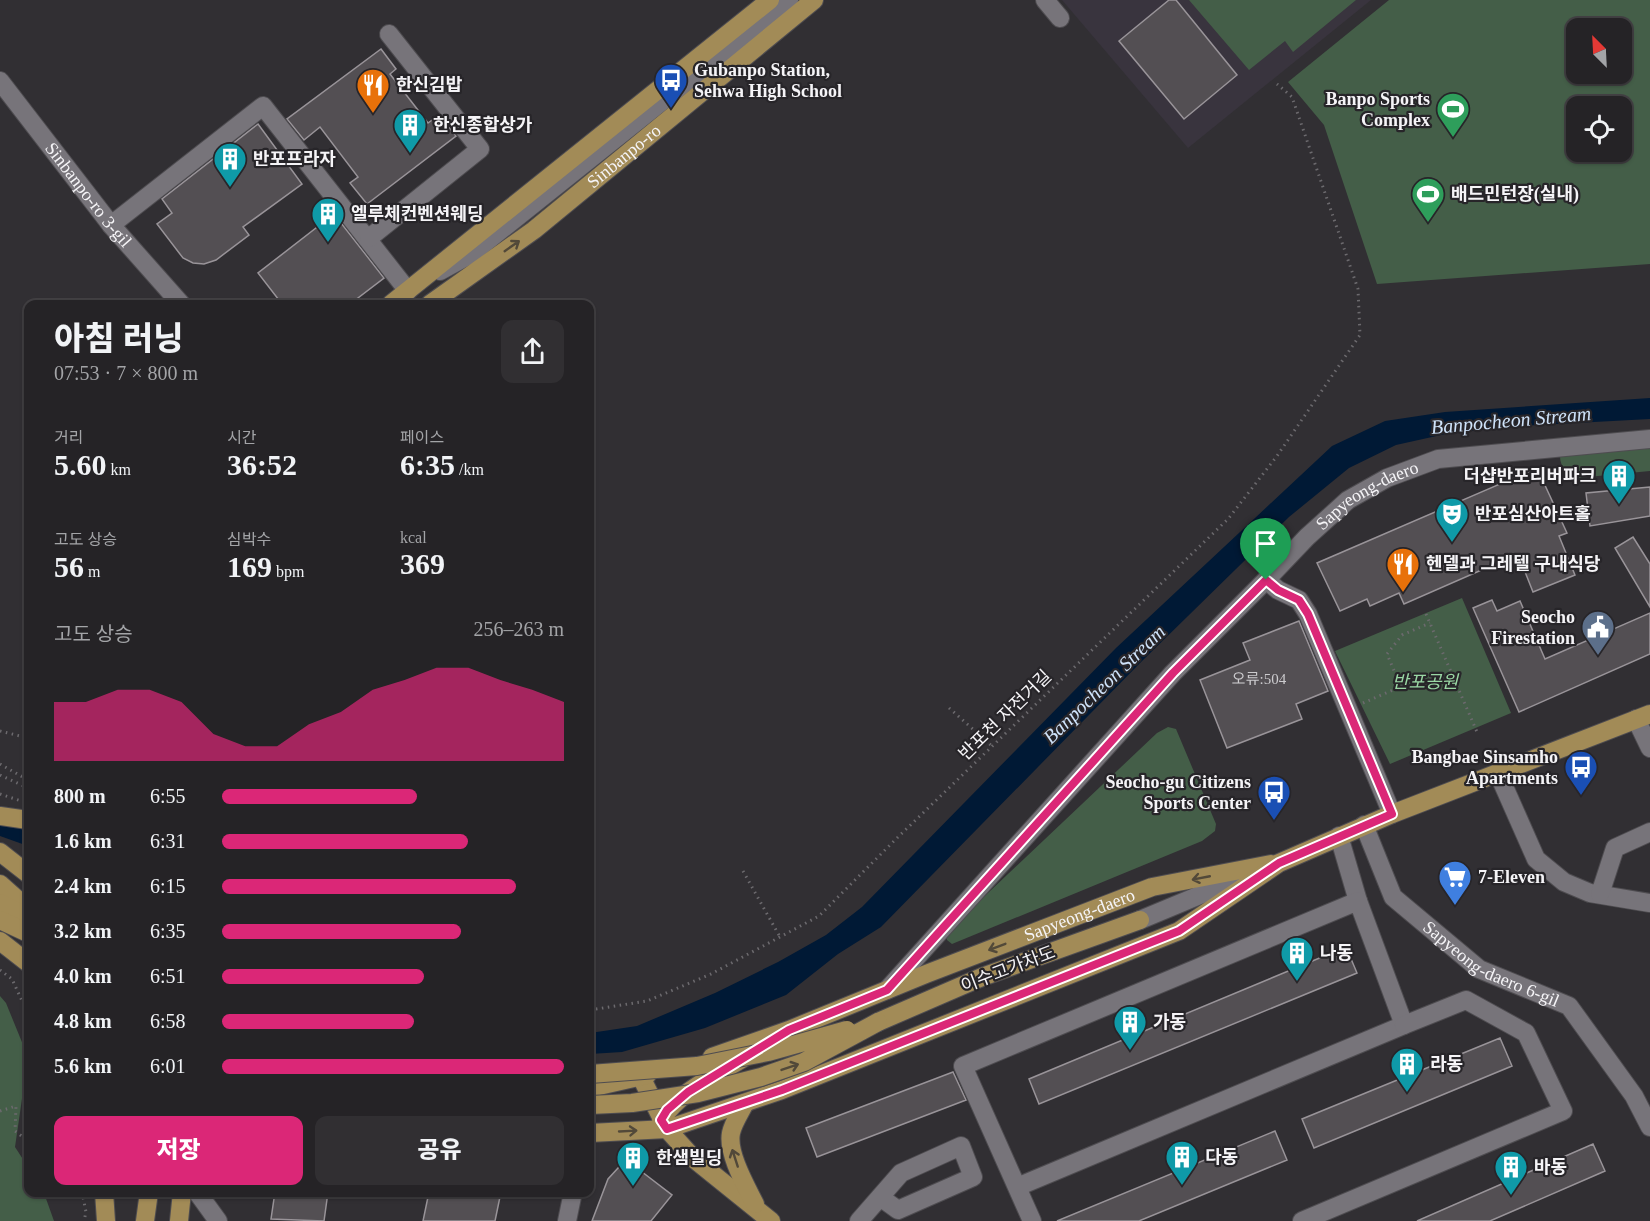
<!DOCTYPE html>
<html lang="ko">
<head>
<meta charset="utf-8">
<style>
	body { margin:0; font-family:"Times New Roman","Noto Sans KR",serif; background:#312f32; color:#f1f3f6; height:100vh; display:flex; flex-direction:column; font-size:22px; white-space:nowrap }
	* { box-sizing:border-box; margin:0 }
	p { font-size:20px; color:#a3a4a7 }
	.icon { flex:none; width:33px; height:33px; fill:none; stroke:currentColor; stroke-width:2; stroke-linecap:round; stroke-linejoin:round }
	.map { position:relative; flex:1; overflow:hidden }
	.sheet { position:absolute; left:24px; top:300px; width:570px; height:897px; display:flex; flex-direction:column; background:#252326; border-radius:12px; box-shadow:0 2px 4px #0004,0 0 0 2px #424043 }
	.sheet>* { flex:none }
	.needle { width:39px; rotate:336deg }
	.tools { position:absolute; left:1566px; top:18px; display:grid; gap:12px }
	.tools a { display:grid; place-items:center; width:66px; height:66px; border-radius:12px; background:#252326; box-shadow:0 2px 4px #0004,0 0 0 2px #424043; font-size:30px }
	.pin { position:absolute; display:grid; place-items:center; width:51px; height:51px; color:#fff; margin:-62px -26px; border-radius:50% 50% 50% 0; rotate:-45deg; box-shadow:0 0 6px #0007 }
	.pin .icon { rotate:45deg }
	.round { display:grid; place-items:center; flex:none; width:63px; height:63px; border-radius:12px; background:#312f32 }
	.overview { display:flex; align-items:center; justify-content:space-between; height:102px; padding:0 30px }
	h1 { font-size:33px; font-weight:800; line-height:45px }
	.figures { display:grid; grid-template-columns:repeat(3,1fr); gap:9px; height:102px; padding:6px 30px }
	.figures div { display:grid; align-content:center }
	.figures b { font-size:30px; font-weight:800 }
	.figures small { font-size:16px; font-weight:400 }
	.figures p { font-size:16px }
	.chart { height:168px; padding:12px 30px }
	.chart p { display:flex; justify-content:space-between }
	.chart svg { width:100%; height:108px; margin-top:6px; fill:#db2777; opacity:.7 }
	.action { display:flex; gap:12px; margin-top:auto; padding:12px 30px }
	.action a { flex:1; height:69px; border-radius:12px; background:#db2777; color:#fff; font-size:24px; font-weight:800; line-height:69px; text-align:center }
	.action a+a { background:#312f32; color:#f1f3f6 }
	ul { padding:0 30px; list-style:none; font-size:20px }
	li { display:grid; grid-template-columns:96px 72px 1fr; align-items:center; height:45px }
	li i { height:15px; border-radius:8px; background:#db2777 }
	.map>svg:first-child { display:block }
	.built { fill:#39343e }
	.green { fill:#445e48; fill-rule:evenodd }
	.water { fill:#001935 }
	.pier { fill:#312f33 }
	.building { fill:#534f53; stroke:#999499; stroke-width:1.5 }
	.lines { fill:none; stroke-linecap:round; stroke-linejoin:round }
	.minor-casing { stroke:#4e4c50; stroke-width:20 }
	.major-casing { stroke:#4e4c50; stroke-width:20 }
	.path { stroke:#6c6a6e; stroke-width:3; stroke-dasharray:1.5 4.5; stroke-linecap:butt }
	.minor { stroke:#77747a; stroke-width:18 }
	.major { stroke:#a28b57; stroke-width:18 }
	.major-bridge-casing { stroke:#4e4c50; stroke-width:20; stroke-linecap:butt }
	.major-bridge { stroke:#a28b57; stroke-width:18 }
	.oneway { stroke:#524939 }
	.route-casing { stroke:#fff; stroke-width:12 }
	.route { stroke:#db2777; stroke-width:8 }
	.labels { text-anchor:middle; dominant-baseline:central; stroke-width:4.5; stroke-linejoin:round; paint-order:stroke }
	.number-label { font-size:15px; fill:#cccbce }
	.poi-label { font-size:18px; font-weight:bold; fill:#f5f4f7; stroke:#272529; text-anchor:start }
	.street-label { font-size:18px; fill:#f5f4f7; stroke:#272529 }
	.park-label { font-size:18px; font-style:italic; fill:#9ad7a4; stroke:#272529 }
	.water-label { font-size:20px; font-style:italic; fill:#cfe3fa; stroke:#272529 }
</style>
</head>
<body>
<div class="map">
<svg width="1650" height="1221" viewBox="0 0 1650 1221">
	<rect width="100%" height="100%" fill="#312f33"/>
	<!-- built -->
	<path class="built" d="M 1062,0 L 1371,0 L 1188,148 Z"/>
	<!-- green -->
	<path class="green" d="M 1189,0 L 1356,0 L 1293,52 L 1285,41 L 1249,70 Z
		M 1389,0 L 1650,0 L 1650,264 L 1377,284 L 1324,125 L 1288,82 ZM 1576,28 L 1622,28 L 1622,74 L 1576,74 ZM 1576,106 L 1622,106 L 1622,152 L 1576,152 Z
		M 1650,443 L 1650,471 L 1577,478 C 1567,474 1560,467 1560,456 Z
		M 1462,598 L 1511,713 L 1390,764 L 1335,651 Z
		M 1168,727 L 1176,729 L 1216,824 L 1215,831 L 1202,841 L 952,944 L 947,940 L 946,934 L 950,929 L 1157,733 Z
		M 0,996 L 6,1003 L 28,1057 L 15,1147 L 28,1167 L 28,1192 L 44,1193 L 54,1221 L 0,1221 Z"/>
	<!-- water -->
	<path class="water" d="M 1650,398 L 1650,419 L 1521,426 L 1450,433 L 1396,445 L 1349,468 L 1289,517 L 1140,663 L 881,927 L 838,954 L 786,995 L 705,1028 L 622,1052 L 590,1054 L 590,1033 L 637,1026 L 715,993 L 778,962 L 826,935 L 862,907 L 1116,648 L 1332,446 L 1385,421 L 1445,412 Z
		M 0,818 L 28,830 L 28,857 L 0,844 Z"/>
	<!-- pier -->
	<path class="pier" d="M 0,836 L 28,846 L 28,860 L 0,847 Z"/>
	<!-- building -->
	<path class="building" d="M 1169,0 L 1176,0 L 1237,75 L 1184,119 L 1119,41 Z
		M 381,49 L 396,69 L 390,74 L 428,123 L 439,115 L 456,136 L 367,204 L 350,183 L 358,177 L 320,127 L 304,140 L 287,119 Z
		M 258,124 L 302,184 L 243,227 L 249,235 L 216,260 L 204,264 L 193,263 L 183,258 L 157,224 L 172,213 L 162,199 Z
		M 334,214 L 384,278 L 350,304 L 282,304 L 258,273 Z
		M 1537,468 L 1567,533 L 1559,536 L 1575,575 L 1533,592 L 1518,554 L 1404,604 L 1399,593 L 1370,606 L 1367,599 L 1340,611 L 1317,563 Z
		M 1650,487 L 1650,516 L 1590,526 L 1586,493 Z
		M 1633,537 L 1650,564 L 1650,607 L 1615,548 Z
		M 1492,600 L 1497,611 L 1520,601 L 1545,659 L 1650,613 L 1650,654 L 1519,712 L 1473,608 Z
		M 1299,621 L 1328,691 L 1296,704 L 1302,719 L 1227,748 L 1200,680 L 1250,660 L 1243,643 Z
		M 1346,947 L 1357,973 L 1039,1104 L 1029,1079 Z
		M 1500,1038 L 1512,1066 L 1314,1148 L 1302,1119 Z
		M 953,1072 L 966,1100 L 817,1157 L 806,1128 Z
		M 1275,1131 L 1287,1160 L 1139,1221 L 1057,1221 Z
		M 1593,1144 L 1605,1171 L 1490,1221 L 1417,1221 Z
		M 633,1165 L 672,1195 L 651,1221 L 592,1221 L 608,1179 L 619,1167 Z
		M 275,1192 L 328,1192 L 324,1221 L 271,1219 Z
		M 429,1192 L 501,1192 L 495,1221 L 423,1221 Z"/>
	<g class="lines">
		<defs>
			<g id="minor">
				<path d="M 1045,0 L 1060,18"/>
				<path id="s1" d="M 0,81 L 111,225 L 181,304"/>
				<path d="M 111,225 L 263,106 L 408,291"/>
				<path d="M 369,238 L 480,149 L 389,34"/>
				<path d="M 440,271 L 471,254 L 789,0"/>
				<path d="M 1266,580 L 1278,590 L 1299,600 L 1308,614 L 1392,814"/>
				<path d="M 1636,719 L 1650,748"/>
				<path d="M 1498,773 L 1536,859 L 1564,882 L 1590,893 L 1650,903"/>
				<path id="s2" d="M 1364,825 L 1393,897 L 1479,969 L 1569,1006 L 1634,1096 L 1650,1127"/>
				<path d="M 1339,836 L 1358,901"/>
				<path d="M 1600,894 L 1615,848 L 1650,832"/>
				<path d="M 1140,920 L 1260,870"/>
				<path id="s3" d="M 887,990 L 1173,673 L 1266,580 L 1307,537 L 1348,500 L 1387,478 L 1438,459 L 1650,439"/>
				<path d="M 1017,1187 L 1404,1025 L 1358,901 L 963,1066 L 1032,1221"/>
				<path d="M 197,1192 L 218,1221"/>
				<path d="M 567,1221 L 573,1192"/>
				<path d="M 859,1221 L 901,1173 L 961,1146 L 973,1177 L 898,1210 L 880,1197"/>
				<path d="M 1302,1221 L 1563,1111 L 1526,1033 L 1466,1000 L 1404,1025"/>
			</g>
			<g id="major">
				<path d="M 391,304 L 770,0"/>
				<path id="s4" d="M 430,304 L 534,230 L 814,0"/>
				<path d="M 0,816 L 28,820"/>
				<path d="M 0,852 L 28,874"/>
				<path d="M 0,884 L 28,909"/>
				<path d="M 0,903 L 28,917"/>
				<path d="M 0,920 L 28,933"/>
				<path d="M 0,941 L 28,963"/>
				<path d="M 878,1022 L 982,977 L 1140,920"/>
				<path id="s5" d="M 712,1057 L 789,1030 L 926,974 L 1152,887 L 1271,864"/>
				<path d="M 641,1077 L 667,1129 L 694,1159 L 771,1221"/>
				<path d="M 590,1088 L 647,1075"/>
				<path d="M 745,1103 C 740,1113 733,1123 731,1133 C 727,1153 746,1186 755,1204"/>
				<path d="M 661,1120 C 680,1091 716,1075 745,1057"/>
				<path d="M 590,1133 L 667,1129 L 782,1090 L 1179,931 L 1279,863 L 1392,814 L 1650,714"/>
				<path d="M 104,1192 L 106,1221"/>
				<path d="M 145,1221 L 149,1192"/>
				<path d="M 179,1221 L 182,1192"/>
			</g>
		</defs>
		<!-- minor casing -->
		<use href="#minor" class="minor-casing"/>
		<!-- major casing -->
		<use href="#major" class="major-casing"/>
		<!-- path -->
		<path class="path" d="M 1426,614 L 1477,732
			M 1401,687 L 1387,654 L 1402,635 L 1430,623
			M 1363,703 L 1423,677 L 1457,685
			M 949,708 L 992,746
			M 0,731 L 28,738
			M 0,764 L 28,780
			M 0,775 L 28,788
			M 0,794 L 21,801
			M 743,871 L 780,937
			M 0,970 L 12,979 L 28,1014
			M 590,1010 L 647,1001 L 711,974 L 819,916 L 897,838 L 1228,519 L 1277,456 L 1360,335 L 1358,289 L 1292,97 L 1277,84
			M 0,1111 L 16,1106 L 15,1131 L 28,1141
			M 82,1192 L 86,1212 L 84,1221"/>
		<!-- minor -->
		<use href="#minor" class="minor"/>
		<!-- major -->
		<use href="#major" class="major"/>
		<defs>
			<path id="major-bridge" d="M 590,1074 L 697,1066 L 768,1052 L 847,1030
				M 590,1105 L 632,1103 L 698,1093 L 761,1077 L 804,1062 L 878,1022"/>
		</defs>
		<!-- major-bridge casing -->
		<use href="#major-bridge" class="major-bridge-casing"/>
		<!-- major-bridge -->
		<use href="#major-bridge" class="major-bridge"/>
	</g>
	<!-- one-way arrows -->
	<defs><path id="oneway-shaft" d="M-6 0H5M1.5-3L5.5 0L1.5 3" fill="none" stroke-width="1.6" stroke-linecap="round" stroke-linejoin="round" transform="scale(1.5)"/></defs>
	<g class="oneway">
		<use href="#oneway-shaft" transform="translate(512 246) rotate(-35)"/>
		<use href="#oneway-shaft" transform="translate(1201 878) rotate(169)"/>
		<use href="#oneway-shaft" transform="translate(997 947) rotate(159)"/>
		<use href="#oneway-shaft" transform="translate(790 1067) rotate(-19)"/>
		<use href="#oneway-shaft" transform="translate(628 1131) rotate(-3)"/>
		<use href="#oneway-shaft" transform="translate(735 1158) rotate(-108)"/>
	</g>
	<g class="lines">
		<defs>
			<path id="route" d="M 1266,580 L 1278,590 L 1299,600 L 1308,614 L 1392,814 L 1279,863 L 1179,931 L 782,1090 L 667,1129 L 661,1120 L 667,1110 L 688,1092 L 789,1030 L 887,990 L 1173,673 Z"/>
		</defs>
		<!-- route casing -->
		<use href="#route" class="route-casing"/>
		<!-- route -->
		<use href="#route" class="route"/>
	</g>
	<!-- icons -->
	<defs>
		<symbol id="bus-pin" viewBox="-11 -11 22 30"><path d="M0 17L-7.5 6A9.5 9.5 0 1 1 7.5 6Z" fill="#1a4fb4" stroke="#272529"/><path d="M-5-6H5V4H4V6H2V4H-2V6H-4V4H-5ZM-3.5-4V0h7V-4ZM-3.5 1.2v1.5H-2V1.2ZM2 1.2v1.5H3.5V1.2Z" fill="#fff"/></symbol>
		<symbol id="restaurant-pin" viewBox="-11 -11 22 30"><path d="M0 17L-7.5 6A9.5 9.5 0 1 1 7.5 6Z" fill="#e8710a" stroke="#272529"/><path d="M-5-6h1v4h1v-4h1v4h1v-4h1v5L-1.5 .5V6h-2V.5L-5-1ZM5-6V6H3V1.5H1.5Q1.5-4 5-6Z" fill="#fff"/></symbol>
		<symbol id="stadium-pin" viewBox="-11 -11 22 30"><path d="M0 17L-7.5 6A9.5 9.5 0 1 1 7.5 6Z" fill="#2e9e5b" stroke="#272529"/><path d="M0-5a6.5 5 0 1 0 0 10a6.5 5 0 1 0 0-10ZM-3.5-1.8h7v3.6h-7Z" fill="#fff"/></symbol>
		<symbol id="building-pin" viewBox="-11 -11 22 30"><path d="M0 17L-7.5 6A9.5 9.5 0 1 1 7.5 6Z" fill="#0f9aa8" stroke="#272529"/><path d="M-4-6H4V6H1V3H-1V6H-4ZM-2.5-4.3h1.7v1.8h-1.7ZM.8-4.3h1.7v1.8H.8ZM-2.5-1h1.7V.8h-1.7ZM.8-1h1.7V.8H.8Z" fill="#fff"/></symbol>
		<symbol id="theatre-pin" viewBox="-11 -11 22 30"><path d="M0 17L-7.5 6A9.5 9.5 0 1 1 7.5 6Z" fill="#0f9aa8" stroke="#272529"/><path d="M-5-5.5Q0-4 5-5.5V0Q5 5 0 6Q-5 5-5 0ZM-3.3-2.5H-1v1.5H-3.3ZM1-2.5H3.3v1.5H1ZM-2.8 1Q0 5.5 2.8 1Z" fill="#fff"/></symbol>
		<symbol id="civic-pin" viewBox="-11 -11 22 30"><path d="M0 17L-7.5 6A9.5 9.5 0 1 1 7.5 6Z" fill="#5c6f8a" stroke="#272529"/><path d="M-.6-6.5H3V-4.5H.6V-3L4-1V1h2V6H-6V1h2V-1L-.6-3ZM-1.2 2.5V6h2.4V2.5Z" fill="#fff"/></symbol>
		<symbol id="supermarket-pin" viewBox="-11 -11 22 30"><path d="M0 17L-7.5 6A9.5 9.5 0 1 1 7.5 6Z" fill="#3f7fe0" stroke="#272529"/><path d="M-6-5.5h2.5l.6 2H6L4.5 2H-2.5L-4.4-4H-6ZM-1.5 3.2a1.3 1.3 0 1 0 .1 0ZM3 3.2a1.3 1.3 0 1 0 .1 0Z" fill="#fff"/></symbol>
	</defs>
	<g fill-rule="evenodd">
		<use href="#bus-pin" x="652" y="61" width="38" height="52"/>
		<use href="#restaurant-pin" x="354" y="66" width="38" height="52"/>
		<use href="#stadium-pin" x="1434" y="90" width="38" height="52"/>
		<use href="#building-pin" x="391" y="106" width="38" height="52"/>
		<use href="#building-pin" x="211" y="140" width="38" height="52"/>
		<use href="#stadium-pin" x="1409" y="175" width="38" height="52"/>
		<use href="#building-pin" x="309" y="195" width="38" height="52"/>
		<use href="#building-pin" x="1600" y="457" width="38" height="52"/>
		<use href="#theatre-pin" x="1433" y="495" width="38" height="52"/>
		<use href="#restaurant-pin" x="1384" y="545" width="38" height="52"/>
		<use href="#civic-pin" x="1579" y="608" width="38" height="52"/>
		<use href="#bus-pin" x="1562" y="748" width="38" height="52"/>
		<use href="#bus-pin" x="1255" y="773" width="38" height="52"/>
		<use href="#supermarket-pin" x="1436" y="858" width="38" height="52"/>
		<use href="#building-pin" x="1278" y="934" width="38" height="52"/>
		<use href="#building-pin" x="1111" y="1003" width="38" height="52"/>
		<use href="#building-pin" x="1388" y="1045" width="38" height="52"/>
		<use href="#building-pin" x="1163" y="1138" width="38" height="52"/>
		<use href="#building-pin" x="614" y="1139" width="38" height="52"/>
		<use href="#building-pin" x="1492" y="1148" width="38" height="52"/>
	</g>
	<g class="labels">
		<!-- number labels -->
		<g class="number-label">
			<text x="1259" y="679">오류:504</text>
		</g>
		<!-- poi labels -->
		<g class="poi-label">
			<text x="694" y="70">Gubanpo Station,<tspan x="694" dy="21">Sehwa High School</tspan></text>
			<text x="396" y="85">한신김밥</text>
			<text x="1430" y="99" text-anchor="end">Banpo Sports<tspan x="1430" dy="21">Complex</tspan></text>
			<text x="433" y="125">한신종합상가</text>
			<text x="253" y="159">반포프라자</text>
			<text x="1451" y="194">배드민턴장(실내)</text>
			<text x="351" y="214">엘루체컨벤션웨딩</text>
			<text x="1596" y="476" text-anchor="end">더샵반포리버파크</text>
			<text x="1475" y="514">반포심산아트홀</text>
			<text x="1426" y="564">헨델과 그레텔 구내식당</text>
			<text x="1575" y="617" text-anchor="end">Seocho<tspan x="1575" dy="21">Firestation</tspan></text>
			<text x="1558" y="757" text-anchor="end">Bangbae Sinsamho<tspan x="1558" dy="21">Apartments</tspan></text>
			<text x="1251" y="782" text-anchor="end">Seocho-gu Citizens<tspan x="1251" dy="21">Sports Center</tspan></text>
			<text x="1478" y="877">7-Eleven</text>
			<text x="1320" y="953">나동</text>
			<text x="1153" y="1022">가동</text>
			<text x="1430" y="1064">라동</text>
			<text x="1205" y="1157">다동</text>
			<text x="656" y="1158">한샘빌딩</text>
			<text x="1534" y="1167">바동</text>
		</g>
		<!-- street labels -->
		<g class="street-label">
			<text stroke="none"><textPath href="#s4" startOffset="244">Sinbanpo-ro</textPath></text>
			<text stroke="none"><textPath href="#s1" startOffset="144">Sinbanpo-ro 3-gil</textPath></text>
			<text stroke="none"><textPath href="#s3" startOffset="692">Sapyeong-daero</textPath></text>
			<text transform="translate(1005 715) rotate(-44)">반포천 자전거길</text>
			<text stroke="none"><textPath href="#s5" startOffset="394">Sapyeong-daero</textPath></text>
			<text stroke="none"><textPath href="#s2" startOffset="198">Sapyeong-daero 6-gil</textPath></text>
			<text transform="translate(1008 969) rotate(-21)">이수고가차도</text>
		</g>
		<!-- park labels -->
		<g class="park-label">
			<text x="1425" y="682">반포공원</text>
		</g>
		<!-- water labels -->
		<g class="water-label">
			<text transform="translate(1511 420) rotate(-5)">Banpocheon Stream</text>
			<text transform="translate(1104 684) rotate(-44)">Banpocheon Stream</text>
		</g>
	</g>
</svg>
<div class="tools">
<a><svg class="needle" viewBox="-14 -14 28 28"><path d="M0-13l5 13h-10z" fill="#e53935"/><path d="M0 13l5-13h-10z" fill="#a3a4a7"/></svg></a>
<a><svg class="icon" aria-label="locate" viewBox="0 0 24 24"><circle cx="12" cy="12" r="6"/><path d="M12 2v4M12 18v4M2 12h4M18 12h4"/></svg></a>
</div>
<div class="pin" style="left:1266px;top:580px;background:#1e9e55"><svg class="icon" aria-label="arrive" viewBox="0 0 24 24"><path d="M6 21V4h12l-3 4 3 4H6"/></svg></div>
<section class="sheet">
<div class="overview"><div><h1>아침 러닝</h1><p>07:53 · 7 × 800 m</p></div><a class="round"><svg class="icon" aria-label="share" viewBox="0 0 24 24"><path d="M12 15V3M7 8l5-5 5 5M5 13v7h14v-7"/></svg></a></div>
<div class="figures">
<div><p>거리</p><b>5.60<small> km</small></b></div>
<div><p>시간</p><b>36:52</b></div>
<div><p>페이스</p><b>6:35<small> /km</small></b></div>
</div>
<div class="figures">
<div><p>고도 상승</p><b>56<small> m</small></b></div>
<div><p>심박수</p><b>169<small> bpm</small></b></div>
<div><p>kcal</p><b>369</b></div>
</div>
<div class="chart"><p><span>고도 상승</span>256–263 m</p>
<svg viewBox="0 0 160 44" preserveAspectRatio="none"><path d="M0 44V20L10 20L20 15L30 15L40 20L50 33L60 38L70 38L80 29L90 24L100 15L110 11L120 6L130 6L140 11L150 15L160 20V44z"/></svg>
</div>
<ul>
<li><b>800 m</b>6:55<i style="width:57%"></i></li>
<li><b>1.6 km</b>6:31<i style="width:72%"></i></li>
<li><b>2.4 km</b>6:15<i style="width:86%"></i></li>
<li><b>3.2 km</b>6:35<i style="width:70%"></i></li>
<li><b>4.0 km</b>6:51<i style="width:59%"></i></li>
<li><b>4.8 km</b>6:58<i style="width:56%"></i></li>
<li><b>5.6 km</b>6:01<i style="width:100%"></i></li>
</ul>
<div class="action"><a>저장</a><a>공유</a></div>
</section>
</div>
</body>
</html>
